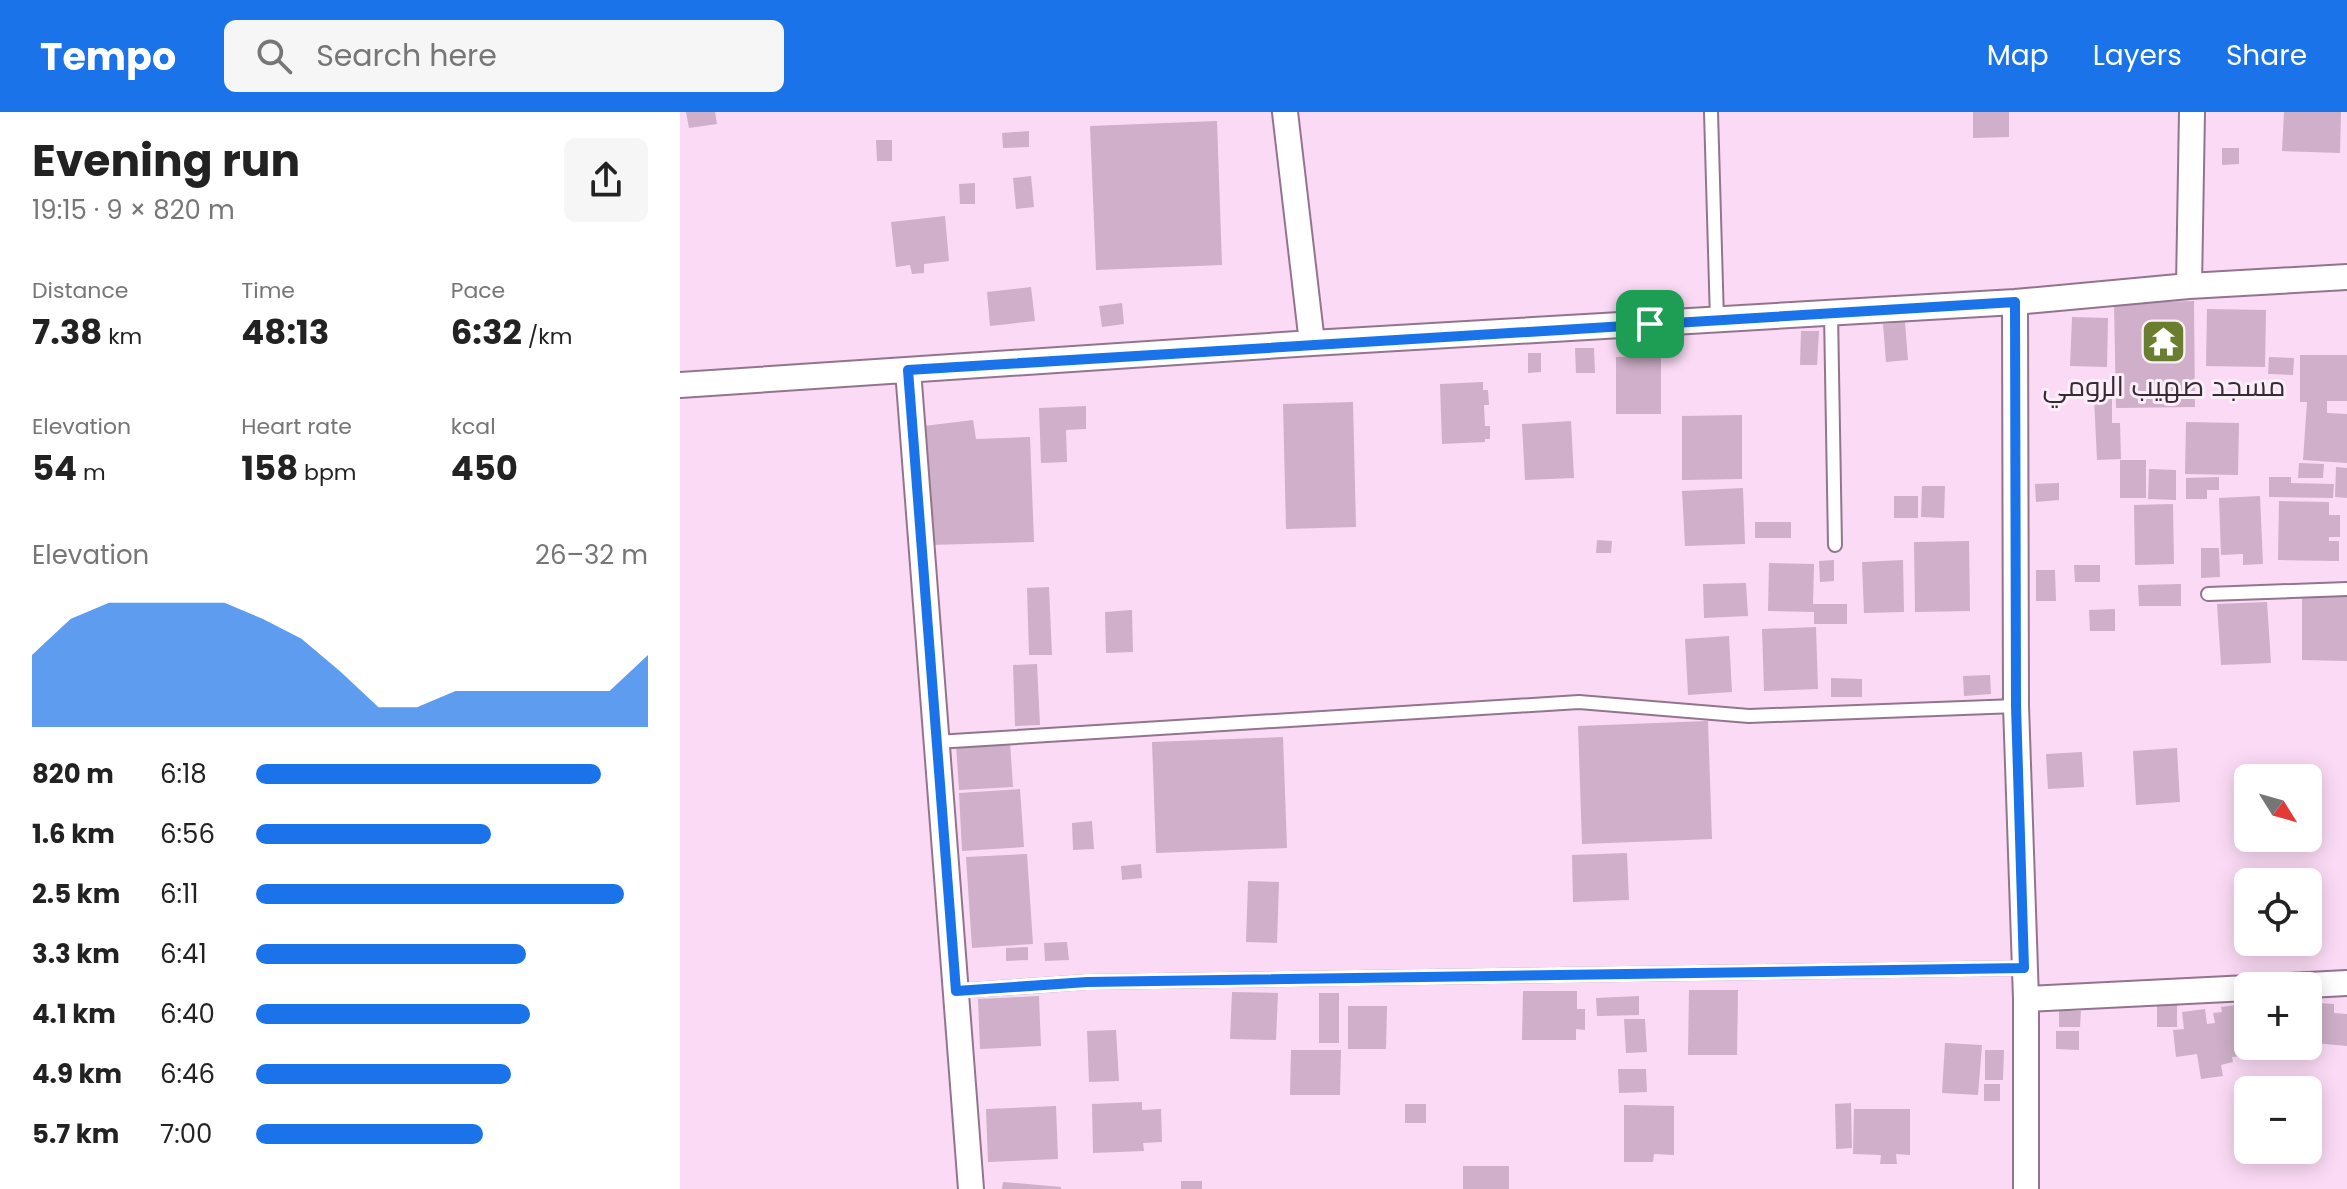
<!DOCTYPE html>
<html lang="en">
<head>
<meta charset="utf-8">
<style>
	body { margin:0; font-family:Poppins,Cairo,sans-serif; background:#f6f6f6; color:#222; height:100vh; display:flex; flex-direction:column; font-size:30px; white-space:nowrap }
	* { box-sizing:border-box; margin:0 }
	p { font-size:26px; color:#767676 }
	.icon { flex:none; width:44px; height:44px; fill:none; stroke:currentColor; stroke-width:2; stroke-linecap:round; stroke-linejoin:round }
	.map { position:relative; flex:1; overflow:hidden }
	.details { display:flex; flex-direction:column; background:#fff; width:680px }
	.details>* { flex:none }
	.needle { width:52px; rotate:127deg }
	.tools { position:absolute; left:1554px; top:652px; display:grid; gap:16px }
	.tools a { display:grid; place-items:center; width:88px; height:88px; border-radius:12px; background:#fff; box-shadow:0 4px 20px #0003; font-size:40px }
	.pin { position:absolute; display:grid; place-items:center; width:68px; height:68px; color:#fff; margin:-34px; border-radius:16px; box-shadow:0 4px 12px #0006 }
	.round { display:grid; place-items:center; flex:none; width:84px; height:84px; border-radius:12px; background:#f6f6f6 }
	.headline { display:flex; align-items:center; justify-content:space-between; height:136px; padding:0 32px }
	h1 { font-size:44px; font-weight:700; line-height:60px }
	.stats { display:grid; grid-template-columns:repeat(3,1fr); gap:12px; height:136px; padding:8px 32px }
	.stats div { display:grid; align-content:center }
	.stats b { font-size:34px; font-weight:700 }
	.stats small { font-size:22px; font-weight:400 }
	.stats p { font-size:22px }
	.chart { height:224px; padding:16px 32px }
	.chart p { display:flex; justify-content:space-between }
	.chart svg { width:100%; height:144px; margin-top:8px; fill:#1a73e8; opacity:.7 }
	ul { padding:0 32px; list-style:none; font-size:26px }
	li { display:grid; grid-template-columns:128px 96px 1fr; align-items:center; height:60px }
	li i { height:20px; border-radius:10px; background:#1a73e8 }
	header { display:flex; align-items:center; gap:48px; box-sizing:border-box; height:112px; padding:0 40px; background:#1a73e8; color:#fff }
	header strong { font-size:38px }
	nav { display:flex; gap:44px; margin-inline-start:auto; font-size:28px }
	.search { width:560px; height:72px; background:#f6f6f6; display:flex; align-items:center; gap:20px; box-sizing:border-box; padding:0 28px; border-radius:12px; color:#767676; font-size:30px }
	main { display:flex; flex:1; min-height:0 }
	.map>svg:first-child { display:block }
	.building { fill:#cfafc9 }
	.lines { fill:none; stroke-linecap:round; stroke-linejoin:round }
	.lane-casing { stroke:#92758d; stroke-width:16 }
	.street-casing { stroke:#92758d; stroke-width:28 }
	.lane { stroke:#fff; stroke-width:12 }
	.street { stroke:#fff; stroke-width:24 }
	.route-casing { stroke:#fff; stroke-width:16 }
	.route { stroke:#1a73e8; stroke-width:10 }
	.labels { text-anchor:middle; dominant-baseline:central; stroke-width:6; stroke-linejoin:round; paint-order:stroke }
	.poi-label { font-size:28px; fill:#362a34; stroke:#fceef9 }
</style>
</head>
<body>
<header>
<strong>Tempo</strong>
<div class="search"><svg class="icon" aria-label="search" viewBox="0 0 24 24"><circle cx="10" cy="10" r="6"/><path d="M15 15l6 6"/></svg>Search here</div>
<nav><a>Map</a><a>Layers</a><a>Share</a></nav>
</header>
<main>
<section class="details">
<div class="headline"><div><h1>Evening run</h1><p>19:15 · 9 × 820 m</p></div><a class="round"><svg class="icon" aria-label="share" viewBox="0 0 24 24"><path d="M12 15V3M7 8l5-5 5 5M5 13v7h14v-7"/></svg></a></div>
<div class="stats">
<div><p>Distance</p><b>7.38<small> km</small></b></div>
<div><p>Time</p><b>48:13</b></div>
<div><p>Pace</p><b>6:32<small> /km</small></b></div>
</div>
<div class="stats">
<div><p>Elevation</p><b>54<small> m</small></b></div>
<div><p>Heart rate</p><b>158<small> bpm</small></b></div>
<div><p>kcal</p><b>450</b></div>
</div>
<div class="chart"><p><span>Elevation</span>26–32 m</p>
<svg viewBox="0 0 160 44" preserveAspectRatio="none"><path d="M0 44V22L10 11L20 6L30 6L40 6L50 6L60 11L70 17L80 27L90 38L100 38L110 33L120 33L130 33L140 33L150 33L160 22V44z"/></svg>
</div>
<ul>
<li><b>820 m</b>6:18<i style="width:88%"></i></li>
<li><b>1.6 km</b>6:56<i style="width:60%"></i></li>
<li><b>2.5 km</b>6:11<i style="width:94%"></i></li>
<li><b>3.3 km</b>6:41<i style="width:69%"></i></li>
<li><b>4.1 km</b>6:40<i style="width:70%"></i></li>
<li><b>4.9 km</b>6:46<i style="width:65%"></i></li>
<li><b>5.7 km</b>7:00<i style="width:58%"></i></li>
</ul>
</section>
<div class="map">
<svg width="1667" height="1077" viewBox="0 0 1667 1077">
	<rect width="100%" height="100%" fill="#fbdaf5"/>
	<!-- building -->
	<path class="building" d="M 6,0 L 35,0 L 37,12 L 9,16 Z
		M 1293,0 L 1329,0 L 1329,25 L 1293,26 Z
		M 1604,0 L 1661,0 L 1660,41 L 1602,39 Z
		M 537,9 L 542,153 L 416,158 L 410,14 Z
		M 349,19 L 349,35 L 323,36 L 322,21 Z
		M 196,28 L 212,28 L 212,49 L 197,49 Z
		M 1542,36 L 1559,36 L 1559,52 L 1542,53 Z
		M 351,64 L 354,95 L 336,97 L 333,66 Z
		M 295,71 L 295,92 L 280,92 L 279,72 Z
		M 265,104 L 269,149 L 244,152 L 244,161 L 232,162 L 230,153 L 216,155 L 211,110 Z
		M 351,175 L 355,209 L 310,214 L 307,180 Z
		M 1514,189 L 1515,295 L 1436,296 L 1434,191 Z
		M 442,191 L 444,212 L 422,215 L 419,194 Z
		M 1527,197 L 1586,198 L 1585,255 L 1526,254 Z
		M 1392,205 L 1428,206 L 1427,255 L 1390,254 Z
		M 1225,210 L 1228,248 L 1206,250 L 1203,212 Z
		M 1121,219 L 1139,219 L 1137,253 L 1120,253 Z
		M 895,236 L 914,236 L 915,261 L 896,261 Z
		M 848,241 L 861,241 L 861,260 L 848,261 Z
		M 1620,243 L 1667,243 L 1667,289 L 1647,289 L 1647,301 L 1667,302 L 1667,351 L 1623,348 L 1627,290 L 1620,290 Z
		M 981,244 L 981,302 L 936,302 L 936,245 Z
		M 1589,245 L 1614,246 L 1613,263 L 1588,262 Z
		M 803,270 L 803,278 L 808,278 L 809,293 L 804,293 L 805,314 L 810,314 L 810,327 L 805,327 L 805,330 L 762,332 L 760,272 Z
		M 1414,286 L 1432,286 L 1432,311 L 1440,311 L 1441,347 L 1417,348 Z
		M 673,290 L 676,415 L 606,417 L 603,292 Z
		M 406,294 L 406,317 L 386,318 L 387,350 L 361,351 L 359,296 Z
		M 1062,303 L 1062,367 L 1002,368 L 1002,304 Z
		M 293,308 L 296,327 L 350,325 L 354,430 L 250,433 L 244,314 Z
		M 891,309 L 894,366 L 845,368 L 842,312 Z
		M 1506,310 L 1559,311 L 1558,363 L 1505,362 Z
		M 1440,348 L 1466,348 L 1466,386 L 1440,386 Z
		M 1619,351 L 1644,352 L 1643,366 L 1618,366 Z
		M 1656,355 L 1667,356 L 1667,386 L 1655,385 Z
		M 1469,357 L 1496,358 L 1496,388 L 1468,387 Z
		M 1539,365 L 1539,378 L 1527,378 L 1527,387 L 1506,387 L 1506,366 Z
		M 1589,365 L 1611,365 L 1611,371 L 1654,372 L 1653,386 L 1589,385 Z
		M 1379,371 L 1379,388 L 1356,390 L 1355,372 Z
		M 1242,374 L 1265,374 L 1264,406 L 1241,405 Z
		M 1063,376 L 1065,432 L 1005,434 L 1002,379 Z
		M 1214,384 L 1238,384 L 1238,406 L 1214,406 Z
		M 1580,384 L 1583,452 L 1563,453 L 1563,442 L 1541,443 L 1539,386 Z
		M 1599,389 L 1649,390 L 1649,403 L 1660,403 L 1660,425 L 1649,425 L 1649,429 L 1659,429 L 1659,449 L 1598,448 Z
		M 1493,392 L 1494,452 L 1455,453 L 1454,393 Z
		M 1075,410 L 1111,410 L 1111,426 L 1075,426 Z
		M 917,428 L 932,429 L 931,441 L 916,441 Z
		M 1289,429 L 1290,499 L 1235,500 L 1234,430 Z
		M 1521,436 L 1539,436 L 1540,465 L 1521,466 Z
		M 1154,448 L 1154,469 L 1140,470 L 1139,449 Z
		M 1223,448 L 1224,500 L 1184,501 L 1182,450 Z
		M 1089,451 L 1134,452 L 1133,492 L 1167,492 L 1167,512 L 1134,512 L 1134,500 L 1088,499 Z
		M 1394,453 L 1420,453 L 1420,470 L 1395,470 Z
		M 1356,458 L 1375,458 L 1376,489 L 1356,489 Z
		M 1066,471 L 1068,504 L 1024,506 L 1023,472 Z
		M 1501,472 L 1501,494 L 1459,494 L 1458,473 Z
		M 369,475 L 372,543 L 349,543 L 347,476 Z
		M 1622,482 L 1667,482 L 1667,549 L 1622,548 Z
		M 1587,490 L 1591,551 L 1541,553 L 1537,492 Z
		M 1435,497 L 1435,519 L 1410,519 L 1409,498 Z
		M 452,498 L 453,540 L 426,541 L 425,500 Z
		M 1136,515 L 1138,577 L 1084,579 L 1082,517 Z
		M 1049,524 L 1052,580 L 1008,583 L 1005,527 Z
		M 357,552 L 360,613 L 335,614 L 333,553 Z
		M 1310,563 L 1311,582 L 1284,584 L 1283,564 Z
		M 1151,566 L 1182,567 L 1182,585 L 1151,585 Z
		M 1028,609 L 1032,727 L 902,732 L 898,614 Z
		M 603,625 L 607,736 L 476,741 L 472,630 Z
		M 330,630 L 333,675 L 279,678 L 276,633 Z
		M 1497,636 L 1500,690 L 1456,693 L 1453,639 Z
		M 1402,640 L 1404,675 L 1368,677 L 1366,642 Z
		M 340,677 L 344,735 L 282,739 L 279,681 Z
		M 412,709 L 414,737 L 393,738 L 392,711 Z
		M 947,741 L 949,788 L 893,790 L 892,743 Z
		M 347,742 L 353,832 L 292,836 L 286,745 Z
		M 461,752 L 462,766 L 442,768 L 441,754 Z
		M 568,769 L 599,770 L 597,831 L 566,830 Z
		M 387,830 L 389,848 L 365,849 L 364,831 Z
		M 348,835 L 348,848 L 326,849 L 326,836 Z
		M 1009,878 L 1058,878 L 1057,943 L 1008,943 Z
		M 843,879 L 897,879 L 897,897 L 905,897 L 905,918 L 896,917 L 896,928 L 842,928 Z
		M 552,880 L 598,881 L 596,928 L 550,927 Z
		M 639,881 L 659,881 L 659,931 L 639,931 Z
		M 359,884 L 361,934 L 300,937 L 298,887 Z
		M 959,884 L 959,903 L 917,904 L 916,886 Z
		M 1497,889 L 1497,915 L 1477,915 L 1477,890 Z
		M 1637,891 L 1654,892 L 1654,901 L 1667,902 L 1667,934 L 1634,931 Z
		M 1557,893 L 1560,911 L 1568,910 L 1568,931 L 1562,932 L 1564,944 L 1552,945 L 1553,950 L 1541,953 L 1543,964 L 1521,967 L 1517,942 L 1496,945 L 1493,918 L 1504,917 L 1502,900 L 1525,897 L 1527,912 L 1535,911 L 1533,901 L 1542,900 L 1541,895 Z
		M 668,894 L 707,894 L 706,937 L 668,937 Z
		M 1379,898 L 1401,899 L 1400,915 L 1379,915 Z
		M 944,907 L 965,907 L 967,940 L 946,941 Z
		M 436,918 L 439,969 L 409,970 L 407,919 Z
		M 1376,919 L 1399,919 L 1399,938 L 1376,937 Z
		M 1265,931 L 1302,933 L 1298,983 L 1262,981 Z
		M 611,938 L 661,938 L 660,983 L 610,983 Z
		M 1305,938 L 1324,938 L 1323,968 L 1305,968 Z
		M 938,957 L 966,957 L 967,980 L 939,981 Z
		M 1304,972 L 1320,972 L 1320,989 L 1304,989 Z
		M 462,990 L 462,998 L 481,997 L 482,1030 L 463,1031 L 464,1039 L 413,1041 L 412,992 Z
		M 1171,991 L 1172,1036 L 1156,1037 L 1155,992 Z
		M 725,992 L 746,992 L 746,1011 L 725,1011 Z
		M 944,993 L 994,994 L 994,1043 L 974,1042 L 973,1050 L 944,1050 Z
		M 376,994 L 378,1047 L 308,1050 L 306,997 Z
		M 1174,997 L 1230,997 L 1230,1043 L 1216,1042 L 1217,1052 L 1200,1052 L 1201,1043 L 1173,1042 Z
		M 783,1054 L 829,1054 L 829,1077 L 783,1077 Z
		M 501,1069 L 522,1069 L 522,1077 L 501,1077 Z
		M 323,1070 L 381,1075 L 381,1077 L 322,1077 Z"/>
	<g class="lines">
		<defs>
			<path id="lane" d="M 1031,0 L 1037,208
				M 1151,201 L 1155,433
				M 1528,482 L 1667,477
				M 256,630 L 899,590 L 1069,604 L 1336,594
				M 276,879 L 407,870 L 1344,856"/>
			<path id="street" d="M 605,0 L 632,231
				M 1509,174 L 1512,0
				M 1335,190 L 1336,594 L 1346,887 L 1346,1077
				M 228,258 L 291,1077
				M 0,273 L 632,231 L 1335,190 L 1509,174 L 1667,165
				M 1609,874 L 1667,871
				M 1346,887 L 1568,876"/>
		</defs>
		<!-- lane casing -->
		<use href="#lane" class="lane-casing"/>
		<!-- street casing -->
		<use href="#street" class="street-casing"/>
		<!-- lane -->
		<use href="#lane" class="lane"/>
		<!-- street -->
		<use href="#street" class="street"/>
	</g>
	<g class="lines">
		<defs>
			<path id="route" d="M 1335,190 L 1336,594 L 1344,856 L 407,870 L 276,879 L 228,258 Z"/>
		</defs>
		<!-- route casing -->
		<use href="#route" class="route-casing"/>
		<!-- route -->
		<use href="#route" class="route"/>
	</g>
	<!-- icons -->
	<defs>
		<symbol id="temple-square" viewBox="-11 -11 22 22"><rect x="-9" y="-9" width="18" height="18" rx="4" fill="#697e2f" stroke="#fceef9"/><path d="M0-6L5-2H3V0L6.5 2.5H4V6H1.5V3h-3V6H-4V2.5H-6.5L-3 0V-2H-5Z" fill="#fff"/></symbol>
	</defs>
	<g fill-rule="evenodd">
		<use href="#temple-square" x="1458" y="204" width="51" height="51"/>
	</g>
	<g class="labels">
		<!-- poi labels -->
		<g class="poi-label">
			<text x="1484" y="274">مسجد صهيب الرومي</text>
		</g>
	</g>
</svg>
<div class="tools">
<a><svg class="needle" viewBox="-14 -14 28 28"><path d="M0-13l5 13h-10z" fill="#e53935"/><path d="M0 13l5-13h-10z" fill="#767676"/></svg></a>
<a><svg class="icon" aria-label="locate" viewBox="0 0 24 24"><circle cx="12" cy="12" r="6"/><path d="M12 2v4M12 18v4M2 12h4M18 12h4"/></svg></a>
<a>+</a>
<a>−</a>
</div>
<div class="pin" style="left:970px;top:212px;background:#1e9e55"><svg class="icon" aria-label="arrive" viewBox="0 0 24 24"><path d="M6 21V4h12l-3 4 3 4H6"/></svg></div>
</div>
</main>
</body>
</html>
